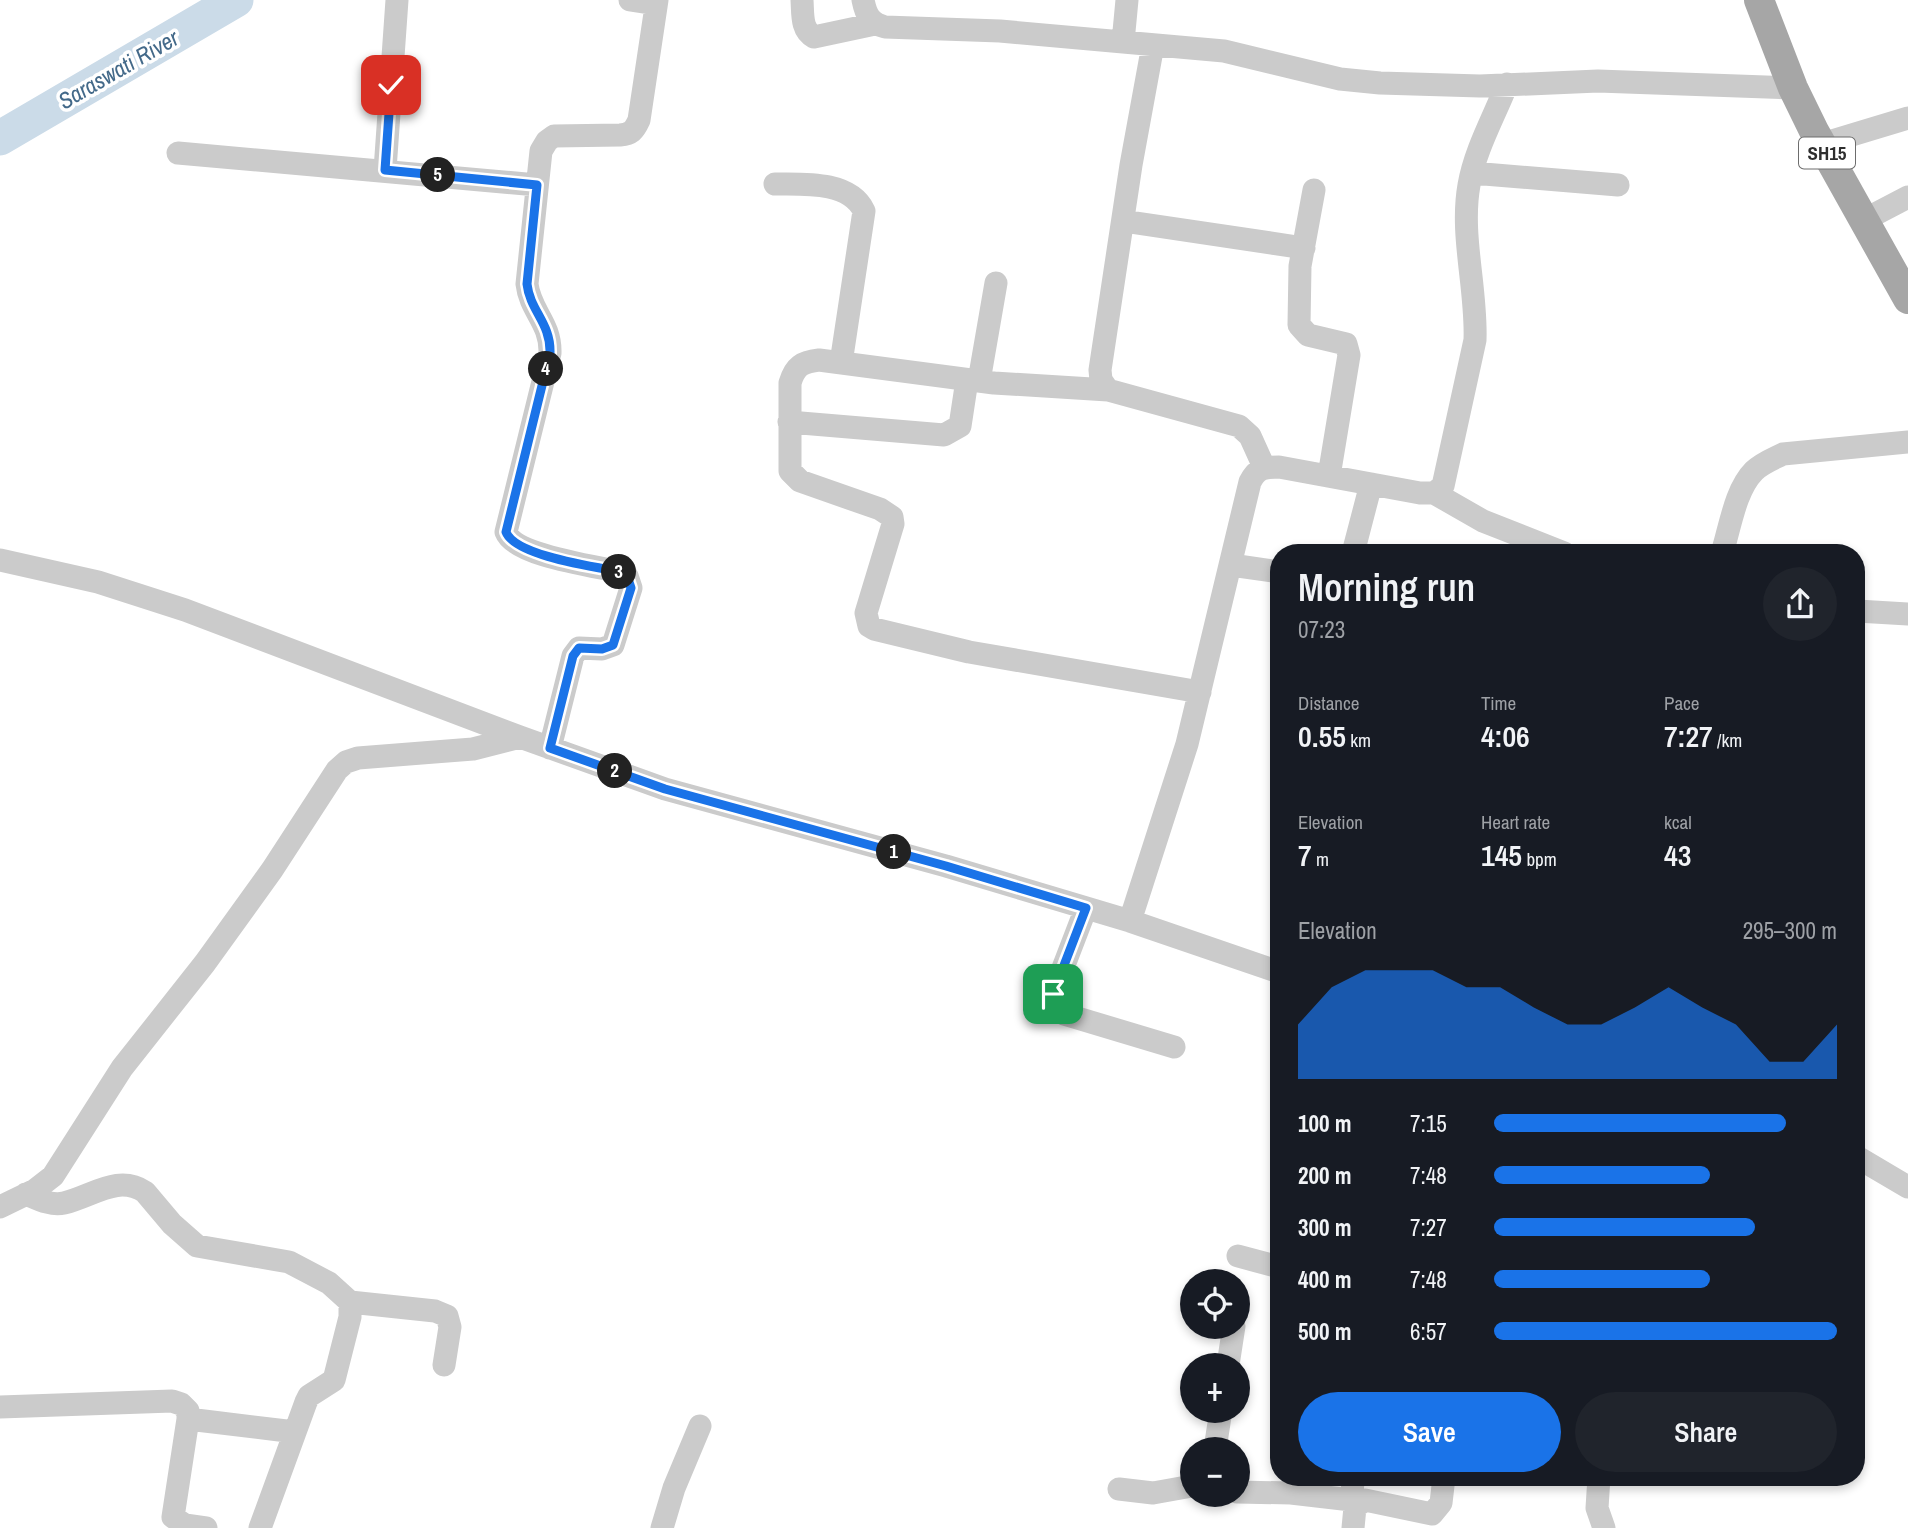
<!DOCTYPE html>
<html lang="en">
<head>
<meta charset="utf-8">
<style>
	body { margin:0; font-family:"Archivo Narrow",sans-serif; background:#20242c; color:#f1f3f6; height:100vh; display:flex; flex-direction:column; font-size:26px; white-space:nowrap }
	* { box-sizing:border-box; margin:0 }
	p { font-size:23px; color:#9ea1a6 }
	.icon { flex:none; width:38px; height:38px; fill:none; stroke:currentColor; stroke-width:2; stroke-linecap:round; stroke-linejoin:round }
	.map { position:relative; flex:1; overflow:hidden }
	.drawer { position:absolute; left:1270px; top:544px; width:595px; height:942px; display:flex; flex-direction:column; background:#171b24; border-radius:28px; box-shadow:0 4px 10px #0003 }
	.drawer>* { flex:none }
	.tools { position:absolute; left:1180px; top:1269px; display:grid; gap:14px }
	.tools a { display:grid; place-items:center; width:70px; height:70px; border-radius:50%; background:#171b24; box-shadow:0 4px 10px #0003; font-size:35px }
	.pin { position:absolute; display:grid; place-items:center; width:60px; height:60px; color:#fff; margin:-30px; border-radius:14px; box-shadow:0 4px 10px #0006 }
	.km { position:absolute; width:35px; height:35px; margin:-18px; border-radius:50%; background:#222; color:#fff; font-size:19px; line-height:35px; text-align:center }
	.round { display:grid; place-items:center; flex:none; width:74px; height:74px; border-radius:37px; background:#20242c }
	.headline { display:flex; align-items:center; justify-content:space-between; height:119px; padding:0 28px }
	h1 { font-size:38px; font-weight:600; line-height:52px }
	.metrics { display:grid; grid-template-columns:repeat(3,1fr); gap:10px; height:119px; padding:7px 28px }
	.metrics div { display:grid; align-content:center }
	.metrics b { font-size:30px; font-weight:600 }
	.metrics small { font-size:19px; font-weight:400 }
	.metrics p { font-size:19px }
	.chart { height:196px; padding:14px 28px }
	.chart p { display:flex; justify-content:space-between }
	.chart svg { width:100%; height:126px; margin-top:7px; fill:#1a73e8; opacity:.7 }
	.cta { display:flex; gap:14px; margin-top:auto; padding:14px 28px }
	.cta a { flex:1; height:80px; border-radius:42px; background:#1a73e8; color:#fff; font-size:28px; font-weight:600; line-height:80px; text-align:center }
	.cta a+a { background:#20242c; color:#f1f3f6 }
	ul { padding:0 28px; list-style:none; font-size:23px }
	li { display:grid; grid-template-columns:112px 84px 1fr; align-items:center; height:52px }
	li i { height:18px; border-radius:9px; background:#1a73e8 }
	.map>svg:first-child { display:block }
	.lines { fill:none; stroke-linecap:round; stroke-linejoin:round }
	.river { stroke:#cbdbe8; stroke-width:35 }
	.minor { stroke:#cbcbcb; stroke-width:23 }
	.major { stroke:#a6a6a6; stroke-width:30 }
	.route-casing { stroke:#fff; stroke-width:14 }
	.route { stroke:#1a73e8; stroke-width:9 }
	.labels { text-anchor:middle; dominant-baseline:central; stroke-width:7; stroke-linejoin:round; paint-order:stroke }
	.shield { fill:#fff; stroke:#6d6d6d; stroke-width:2 }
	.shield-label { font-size:19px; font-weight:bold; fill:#2e2e2e }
	.water-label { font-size:23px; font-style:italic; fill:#436989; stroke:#fff }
</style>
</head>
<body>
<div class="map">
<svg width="1908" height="1528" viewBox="0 0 1908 1528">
	<rect width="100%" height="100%" fill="#fff"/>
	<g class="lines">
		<!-- river -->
		<path class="river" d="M 0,138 L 236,0"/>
		<!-- minor -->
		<path class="minor" d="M 630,0 L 656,4
			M 802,0 C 803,14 801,30 814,37 L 875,24
			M 863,0 C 866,15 870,23 885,27 L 1000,31 L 1224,51 L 1340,79 L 1380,83 L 1480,86 L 1598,81 L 1793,88
			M 1123,42 L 1127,0
			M 1153,45 L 1131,165 L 1100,370 L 1101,380 L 1108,390 L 1239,426 L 1250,436 L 1264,467
			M 1822,144 L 1908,118
			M 178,153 L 537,185
			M 385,170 L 397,0
			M 1472,173 L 1618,185
			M 775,184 C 804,184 850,181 864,211 L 841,363
			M 1314,190 L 1300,266 L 1299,325 L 1308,335 L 1346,344 L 1349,355 L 1329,476
			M 1864,220 L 1908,197
			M 1123,221 L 1304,248
			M 979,381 L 996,283
			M 1108,390 L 994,383 L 819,360 C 802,362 795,366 790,383 L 790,471 L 800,481 L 880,509 L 892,517 L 893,524 L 866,613 L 869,626 L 874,629 L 969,652 L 1200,692
			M 789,422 L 944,435 L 960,426 L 967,380
			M 1434,493 L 1483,521 L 1564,553
			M 1353,553 L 1371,484
			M 1722,553 C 1730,528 1735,490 1754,471 C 1762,463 1773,459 1783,454 L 1908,442
			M 0,560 L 98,582 L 185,610 L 520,737 L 665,789 L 946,866 L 1130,921 L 1279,972
			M 1231,565 L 1279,572
			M 1857,611 L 1908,614
			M 550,748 L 573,656 L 579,648 L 602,649 L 613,645 L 631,588 L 627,576 L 621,572 C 595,566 515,556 506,532 L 550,353 C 551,323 530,311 527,284 L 541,151 L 547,141 L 554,136 L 620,135 C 631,134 634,131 639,120 L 657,0
			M 1086,908 L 1053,994 C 1053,1004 1055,1009 1064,1014 L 1174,1047
			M 1130,921 L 1187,744 L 1250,482 C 1257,468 1264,467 1279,467 L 1420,493 L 1434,493 L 1443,486 L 1475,340 C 1477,289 1460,235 1469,185 C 1475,150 1494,117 1507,84
			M 1857,1157 L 1908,1187
			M 26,1194 C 38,1199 51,1206 64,1203 C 93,1196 118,1174 145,1192 L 172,1224 L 197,1246 L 289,1262 L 329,1283 L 350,1302 L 350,1317 L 334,1380 L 309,1396 L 306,1402 L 260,1528
			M 0,1207 L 35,1190 L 53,1176 L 122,1068 L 205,963 L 272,870 L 337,770 L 346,762 L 358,758 L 473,749 L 520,737
			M 1238,1256 L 1279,1267
			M 350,1302 L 435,1311 L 447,1316 L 450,1327 L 444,1365
			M 1228,1365 L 1234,1326
			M 0,1407 L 172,1401 L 181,1404 L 188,1411 L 188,1419 L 173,1517 L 185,1525 L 206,1528
			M 188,1419 L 295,1432
			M 1215,1449 L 1221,1410
			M 1599,1477 L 1597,1508 L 1604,1528
			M 1119,1489 L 1153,1493 L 1192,1486
			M 1237,1492 L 1291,1493 L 1360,1501
			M 1352,1500 L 1353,1477
			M 662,1528 L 674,1488 L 700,1426
			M 1353,1528 L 1355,1507 L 1365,1500 L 1432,1514 L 1441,1503 L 1444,1477"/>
		<!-- major -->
		<path class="major" d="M 1759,0 L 1793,88 L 1814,131 L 1908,299"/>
	</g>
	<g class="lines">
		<defs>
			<path id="route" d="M 391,85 L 385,170 L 537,185 L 527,284 C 530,311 551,323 550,353 L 506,532 C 515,556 596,567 621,572 L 627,576 L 631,588 L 613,645 L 602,649 L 579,648 L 573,656 L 550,748 L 665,789 L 946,866 L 1086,908 L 1053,994"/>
		</defs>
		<!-- route casing -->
		<use href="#route" class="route-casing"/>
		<!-- route -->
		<use href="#route" class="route"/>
	</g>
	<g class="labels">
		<!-- shield labels -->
		<rect class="shield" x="1799" y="137.5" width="56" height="31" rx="5"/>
		<g class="shield-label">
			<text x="1827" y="153">SH15</text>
		</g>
		<!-- water labels -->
		<g class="water-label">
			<text transform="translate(118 69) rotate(-30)">Saraswati River</text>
		</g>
	</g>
</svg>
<div class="tools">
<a><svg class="icon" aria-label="locate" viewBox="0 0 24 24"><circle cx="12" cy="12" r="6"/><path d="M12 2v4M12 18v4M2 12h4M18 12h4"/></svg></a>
<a>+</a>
<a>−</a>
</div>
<div class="pin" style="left:1053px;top:994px;background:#1e9e55"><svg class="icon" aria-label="arrive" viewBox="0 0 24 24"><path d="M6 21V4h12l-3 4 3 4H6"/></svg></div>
<div class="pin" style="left:391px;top:85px;background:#d93025"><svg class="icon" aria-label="check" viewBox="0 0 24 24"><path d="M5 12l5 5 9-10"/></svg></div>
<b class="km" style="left:894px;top:852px">1</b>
<b class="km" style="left:615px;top:771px">2</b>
<b class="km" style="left:619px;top:572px">3</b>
<b class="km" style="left:546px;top:369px">4</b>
<b class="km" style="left:438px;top:175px">5</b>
<section class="drawer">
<div class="headline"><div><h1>Morning run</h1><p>07:23</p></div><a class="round"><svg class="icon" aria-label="share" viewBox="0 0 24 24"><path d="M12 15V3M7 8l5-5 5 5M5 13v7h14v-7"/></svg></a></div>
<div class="metrics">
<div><p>Distance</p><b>0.55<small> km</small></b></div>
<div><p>Time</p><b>4:06</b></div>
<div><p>Pace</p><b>7:27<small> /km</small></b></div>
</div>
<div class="metrics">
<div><p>Elevation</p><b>7<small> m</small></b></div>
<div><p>Heart rate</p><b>145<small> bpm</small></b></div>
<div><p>kcal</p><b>43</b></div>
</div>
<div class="chart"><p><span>Elevation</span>295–300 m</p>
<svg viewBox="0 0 160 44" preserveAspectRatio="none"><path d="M0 44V25L10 12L20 6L30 6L40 6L50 12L60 12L70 19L80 25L90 25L100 19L110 12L120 19L130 25L140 38L150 38L160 25V44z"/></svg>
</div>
<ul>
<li><b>100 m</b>7:15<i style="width:85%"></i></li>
<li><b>200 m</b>7:48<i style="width:63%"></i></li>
<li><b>300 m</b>7:27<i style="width:76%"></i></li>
<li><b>400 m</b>7:48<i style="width:63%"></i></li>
<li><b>500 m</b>6:57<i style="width:100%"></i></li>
</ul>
<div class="cta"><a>Save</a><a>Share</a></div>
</section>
</div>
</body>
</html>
